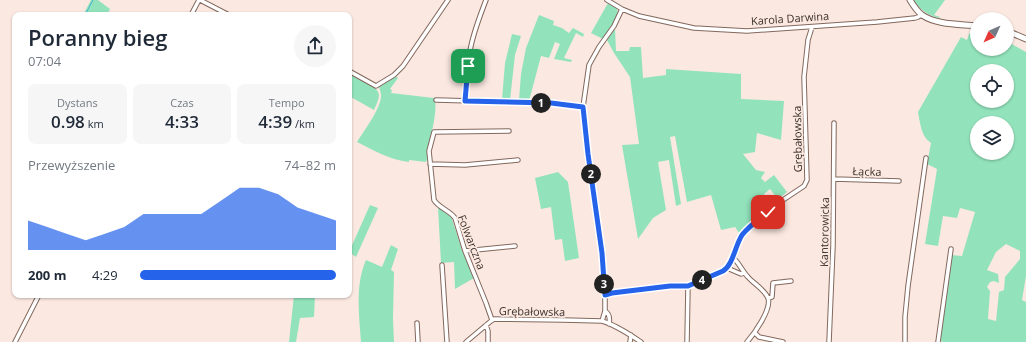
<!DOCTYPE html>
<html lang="pl">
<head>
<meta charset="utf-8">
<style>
	body { margin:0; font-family:"Open Sans",sans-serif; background:#f6f6f7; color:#1f2937; height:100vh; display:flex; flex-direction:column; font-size:15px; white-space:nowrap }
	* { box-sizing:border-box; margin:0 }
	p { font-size:13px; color:#747a83 }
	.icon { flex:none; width:22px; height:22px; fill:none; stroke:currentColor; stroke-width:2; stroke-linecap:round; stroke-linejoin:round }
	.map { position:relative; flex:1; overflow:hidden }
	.side { position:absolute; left:12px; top:12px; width:340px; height:286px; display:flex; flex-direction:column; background:#fff; border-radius:8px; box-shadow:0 1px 3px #0004 }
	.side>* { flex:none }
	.needle { width:26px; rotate:225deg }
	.fabs { position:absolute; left:970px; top:12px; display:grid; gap:8px }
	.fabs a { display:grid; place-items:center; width:44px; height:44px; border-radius:50%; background:#fff; box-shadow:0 1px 3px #0004; font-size:20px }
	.pin { position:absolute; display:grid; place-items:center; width:34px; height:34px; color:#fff; margin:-17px; border-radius:8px; box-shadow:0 2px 6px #0006 }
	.km { position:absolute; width:20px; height:20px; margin:-10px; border-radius:50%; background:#222; color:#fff; font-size:11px; line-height:20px; text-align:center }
	.round { display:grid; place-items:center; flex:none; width:42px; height:42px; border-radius:21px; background:#f6f6f7 }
	.overview { display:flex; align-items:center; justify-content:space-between; height:68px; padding:0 16px }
	h1 { font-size:22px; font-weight:600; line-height:30px }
	.stats { display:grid; grid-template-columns:repeat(3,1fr); gap:6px; height:68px; padding:4px 16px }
	.stats div { display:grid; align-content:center; border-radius:8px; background:#f6f6f7; text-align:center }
	.stats b { font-size:17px; font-weight:600 }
	.stats small { font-size:11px; font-weight:400 }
	.stats p { font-size:11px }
	.chart { height:112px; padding:8px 16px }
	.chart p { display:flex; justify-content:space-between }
	.chart svg { width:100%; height:72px; margin-top:4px; fill:#2563eb; opacity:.7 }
	ul { padding:0 16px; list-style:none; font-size:13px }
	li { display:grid; grid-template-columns:64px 48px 1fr; align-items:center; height:30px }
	li i { height:10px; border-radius:5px; background:#2563eb }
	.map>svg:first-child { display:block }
	.green { fill:#92e3bc; fill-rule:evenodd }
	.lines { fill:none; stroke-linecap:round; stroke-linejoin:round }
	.stream { stroke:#4bb3d0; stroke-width:1 }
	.street-casing { stroke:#82685d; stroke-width:5.5 }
	.secondary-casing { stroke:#82685d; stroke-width:7 }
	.street { stroke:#fff; stroke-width:3.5 }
	.secondary { stroke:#fff; stroke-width:5 }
	.route-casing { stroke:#fff; stroke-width:8 }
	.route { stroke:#2563eb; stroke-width:5 }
	.labels { text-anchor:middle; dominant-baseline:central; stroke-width:3.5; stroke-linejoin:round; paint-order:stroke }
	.street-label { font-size:11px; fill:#3b2f2a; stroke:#fbe9e1 }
</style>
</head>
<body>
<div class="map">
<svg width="1026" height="342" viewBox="0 0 1026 342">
	<rect width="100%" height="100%" fill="#fbe9e1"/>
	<!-- green -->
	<path class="green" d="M 91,0 L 98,0 L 110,9 L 107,15 L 83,15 Z
		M 913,0 L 945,0 L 934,15 L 940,17 L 939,18 C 929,16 919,9 913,0 Z
		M 608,3 L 617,9 C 620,20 609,30 603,39 L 591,33 Z
		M 539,15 L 554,21 L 553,25 L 562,28 L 569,33 L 573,28 L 584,34 L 583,37 L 576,33 L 564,58 L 572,60 L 571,62 L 554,59 L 560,44 L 555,42 L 549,58 L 541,56 L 529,101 L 519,100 L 521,74 L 526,48 Z
		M 615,28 L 616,51 L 629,51 L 630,47 L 641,47 L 643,78 L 666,75 L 666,69 L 741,74 L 741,99 L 784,101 L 781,140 L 757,133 L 755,152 L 743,154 L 756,170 L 765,172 L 761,178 L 765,182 L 774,175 L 787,192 L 778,199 L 770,189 L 764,194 L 767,204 L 763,206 L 765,211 L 746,226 L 739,233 L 735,227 L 721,230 L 711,195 L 687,202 L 675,136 L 670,137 L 681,204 L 676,206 L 669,160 L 658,162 L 666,210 L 653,218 L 638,239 L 622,145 L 639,144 L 630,77 L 614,53 L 607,40 Z
		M 971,32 L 977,33 L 977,49 L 1007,49 L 1007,39 L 1008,40 L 1008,42 L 1026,52 L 1026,276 L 1022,300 L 1026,302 L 1026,342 L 944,342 L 940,341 L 951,255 L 962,256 L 975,212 L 960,208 L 957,218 L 943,216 L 938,246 L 925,244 L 937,169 L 927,164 L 931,143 C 921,137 920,122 918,112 L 961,37 L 967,40 L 969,34 ZM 977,71 L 1007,71 L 1007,101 L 977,101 ZM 977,123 L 1007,123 L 1007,153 L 977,153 ZM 1006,244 L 1020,251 L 1020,259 L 1005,277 L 1004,290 L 999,292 L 996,321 L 988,319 L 990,291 L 987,287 L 990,282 L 994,281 L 999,283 L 998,274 L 987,270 L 996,252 Z
		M 512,34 L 521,36 L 515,55 L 510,100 L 502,99 L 505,63 Z
		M 349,72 C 357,77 378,85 379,95 C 379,100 376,105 374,110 L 349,96 Z
		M 395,76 L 398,78 L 390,89 L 392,90 L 391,93 L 434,98 C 439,108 430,138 428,150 C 427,154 428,158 426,162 L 409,160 L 409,162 C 388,159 375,151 357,142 C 364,131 381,108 381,96 C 381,93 380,90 379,87 Z
		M 558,172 L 568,182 L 579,258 L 565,261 L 562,239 L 555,240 L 551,207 L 541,209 L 535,178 Z
		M 370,205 L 378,208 L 356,257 L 349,252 Z
		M 438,207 L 451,216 L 463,253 L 474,278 L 455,289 L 454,262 L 441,263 Z
		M 391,245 L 398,249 L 391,270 L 394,272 L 393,319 L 394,342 L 361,342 C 359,315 355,285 366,260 L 382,267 Z
		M 294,295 L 315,295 L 314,317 L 300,318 L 296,342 L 289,342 Z"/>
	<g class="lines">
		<!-- stream -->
		<path class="stream" d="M 85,15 L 93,0"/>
		<defs>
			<path id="street" d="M 200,0 L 229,15
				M 607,0 L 622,9 L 639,16 L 694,28 L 747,31 L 877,22 L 915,18 L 918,17 L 922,15
				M 191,15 L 199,0
				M 349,71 L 376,86 L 394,75 L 403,66 L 448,0
				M 436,100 L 551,103 L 583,107
				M 465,101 C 466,84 466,67 470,51 C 473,33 480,16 486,0
				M 430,164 L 465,165 L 518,160
				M 834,179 L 899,181
				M 465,251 L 515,246
				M 732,257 C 739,262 742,271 748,277 C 753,283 765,290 768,298 C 772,309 754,334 747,342
				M 442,265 L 447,342
				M 727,268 L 741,274 L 744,273
				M 605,295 L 612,293 L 670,286 L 688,286 L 725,270 L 729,265 L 737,246 L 742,236 L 747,229 L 777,204 L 804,186 L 807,180 L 804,77 L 808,40 L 812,27
				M 768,298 L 772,297 L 773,283 L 791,281
				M 605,311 C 610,314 610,319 609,324
				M 492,320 L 486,303 L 465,251 L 455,218 C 449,210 439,208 434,200 L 429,151 L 434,132 L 509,131
				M 602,321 L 605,311 L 605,295 L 602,253 L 588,154 L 583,107 L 589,65 L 599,47 L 614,26 L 622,9
				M 417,323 L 418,342
				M 486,325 L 488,331 L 488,342
				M 755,333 L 759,337 L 783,342
				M 15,342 L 39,295
				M 466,342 L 491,321 L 494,319 L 563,320 L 602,321 C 616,325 629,334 641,342
				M 630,342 L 631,335
				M 687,342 L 688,286
				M 829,342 L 833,246 L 834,123
				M 905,342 L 905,317 L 908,286 L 926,158
				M 938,342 L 951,249"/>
			<path id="secondary" d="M 910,0 C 913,5 917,11 922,15 C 937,25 959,24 977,26
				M 1007,31 L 1026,39"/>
		</defs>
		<!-- street casing -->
		<use href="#street" class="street-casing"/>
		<!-- secondary casing -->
		<use href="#secondary" class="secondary-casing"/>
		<!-- street -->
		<use href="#street" class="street"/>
		<!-- secondary -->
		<use href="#secondary" class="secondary"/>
	</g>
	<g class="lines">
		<defs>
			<path id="route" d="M 468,66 L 465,101 L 551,103 L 583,107 L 588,154 L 602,253 L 605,295 L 612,293 L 670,286 L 688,286 L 723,271 C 733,265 735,246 742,235 C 749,226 759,219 768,212"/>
		</defs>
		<!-- route casing -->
		<use href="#route" class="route-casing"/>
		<!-- route -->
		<use href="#route" class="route"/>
	</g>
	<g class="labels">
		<!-- street labels -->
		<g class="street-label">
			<text transform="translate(790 18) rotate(-4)">Karola Darwina</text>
			<text transform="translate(797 139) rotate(-91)">Grębałowska</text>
			<text transform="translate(867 171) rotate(2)">Łącka</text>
			<text transform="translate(824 232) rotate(-89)">Kantorowicka</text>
			<text transform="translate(472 242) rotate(69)">Folwarczna</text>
			<text transform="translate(532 311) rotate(1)">Grębałowska</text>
		</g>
	</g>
</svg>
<div class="fabs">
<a><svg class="needle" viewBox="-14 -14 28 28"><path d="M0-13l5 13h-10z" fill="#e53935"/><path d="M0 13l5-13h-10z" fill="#747a83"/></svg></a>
<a><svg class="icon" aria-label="locate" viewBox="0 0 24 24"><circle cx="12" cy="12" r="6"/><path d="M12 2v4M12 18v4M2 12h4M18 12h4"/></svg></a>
<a><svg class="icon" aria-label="layers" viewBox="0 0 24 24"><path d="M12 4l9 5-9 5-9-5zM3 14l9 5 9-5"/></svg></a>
</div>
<div class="pin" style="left:468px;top:66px;background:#1e9e55"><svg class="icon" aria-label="arrive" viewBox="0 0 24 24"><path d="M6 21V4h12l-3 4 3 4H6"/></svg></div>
<div class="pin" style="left:768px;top:212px;background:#d93025"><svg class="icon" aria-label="check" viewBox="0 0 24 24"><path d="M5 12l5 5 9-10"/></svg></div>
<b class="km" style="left:541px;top:103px">1</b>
<b class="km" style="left:591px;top:174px">2</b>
<b class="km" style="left:604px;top:284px">3</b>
<b class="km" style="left:702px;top:280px">4</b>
<section class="side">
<div class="overview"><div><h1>Poranny bieg</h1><p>07:04</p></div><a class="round"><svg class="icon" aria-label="share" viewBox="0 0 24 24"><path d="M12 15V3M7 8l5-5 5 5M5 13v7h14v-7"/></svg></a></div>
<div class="stats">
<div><p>Dystans</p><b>0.98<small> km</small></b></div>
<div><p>Czas</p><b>4:33</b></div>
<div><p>Tempo</p><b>4:39<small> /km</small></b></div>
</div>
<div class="chart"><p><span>Przewyższenie</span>74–82 m</p>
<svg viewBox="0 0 160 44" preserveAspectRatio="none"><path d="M0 44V26L10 30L20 34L30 38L40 34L50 30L60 22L70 22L80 22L90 22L100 14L110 6L120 6L130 10L140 18L150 22L160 26V44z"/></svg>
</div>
<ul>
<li><b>200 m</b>4:29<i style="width:100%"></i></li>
</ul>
</section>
</div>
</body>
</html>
